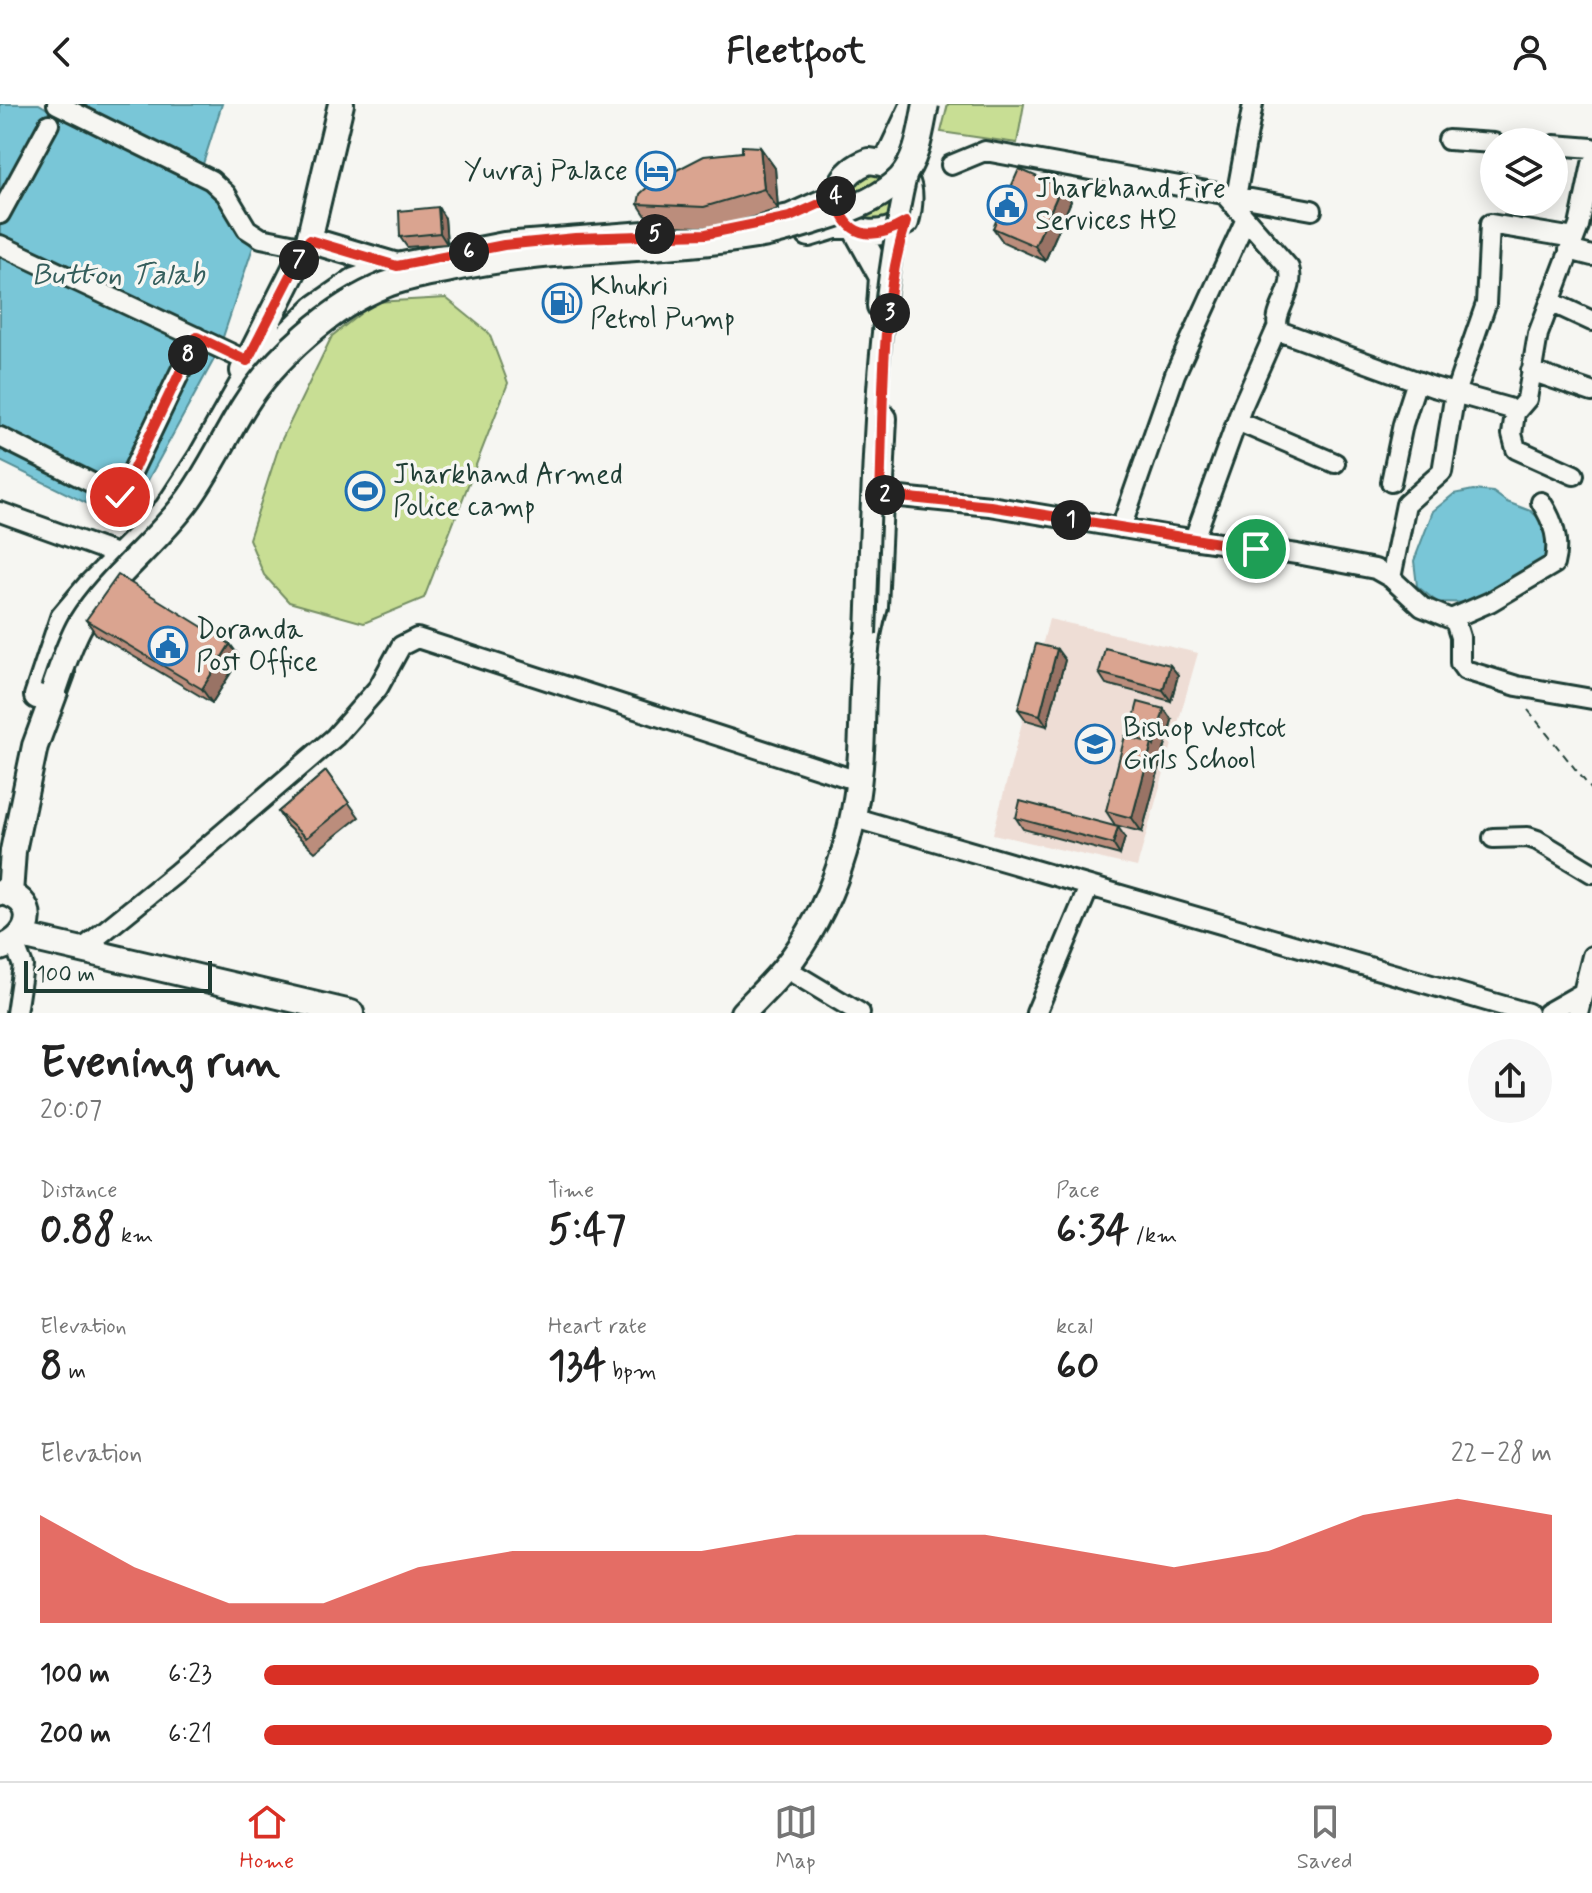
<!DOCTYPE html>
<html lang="en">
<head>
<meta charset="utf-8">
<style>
	body { margin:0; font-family:Mynerve,sans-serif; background:#f6f6f6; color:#222; height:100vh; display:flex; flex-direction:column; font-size:30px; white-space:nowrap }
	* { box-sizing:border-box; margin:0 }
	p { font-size:26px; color:#767676 }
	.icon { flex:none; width:44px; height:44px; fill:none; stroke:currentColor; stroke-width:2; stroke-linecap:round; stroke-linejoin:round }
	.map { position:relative; height:909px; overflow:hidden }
	.side { display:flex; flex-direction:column; background:#fff; flex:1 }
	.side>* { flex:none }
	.fabs { position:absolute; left:1480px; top:24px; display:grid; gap:16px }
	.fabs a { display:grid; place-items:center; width:88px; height:88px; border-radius:50%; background:#fff; box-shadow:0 4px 20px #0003; font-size:40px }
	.scale { position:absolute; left:24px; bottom:20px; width:188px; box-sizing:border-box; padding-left:8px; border:4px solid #1f3d34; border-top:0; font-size:22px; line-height:28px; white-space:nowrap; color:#1f3d34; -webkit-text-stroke:6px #f6f6f2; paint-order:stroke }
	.pin { position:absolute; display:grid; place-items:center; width:68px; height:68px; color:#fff; margin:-34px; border:4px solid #fff; border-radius:50%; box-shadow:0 2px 8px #0007 }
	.km { position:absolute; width:40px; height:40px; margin:-20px; border-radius:50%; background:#222; color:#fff; font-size:22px; line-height:40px; text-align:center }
	.round { display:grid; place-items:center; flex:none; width:84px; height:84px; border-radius:42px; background:#f6f6f6 }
	.overview { display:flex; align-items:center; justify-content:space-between; height:136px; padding:0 40px }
	h1 { font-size:44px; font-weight:700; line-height:60px }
	.figures { display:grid; grid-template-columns:repeat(3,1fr); gap:12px; height:136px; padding:8px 40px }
	.figures div { display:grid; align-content:center }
	.figures b { font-size:40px; font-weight:700 }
	.figures small { font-size:22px; font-weight:400 }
	.figures p { font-size:22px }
	.chart { height:224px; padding:16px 40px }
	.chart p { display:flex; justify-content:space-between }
	.chart svg { width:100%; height:144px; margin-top:8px; fill:#d93025; opacity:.7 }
	ul { padding:0 40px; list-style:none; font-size:26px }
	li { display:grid; grid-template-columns:128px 96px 1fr; align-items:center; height:60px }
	li i { height:20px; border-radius:10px; background:#d93025 }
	header { display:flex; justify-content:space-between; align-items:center; height:104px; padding:0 40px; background:#fff; font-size:36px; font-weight:700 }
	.tabs { display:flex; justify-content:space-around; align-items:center; height:112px; border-top:2px solid #e0e0e0; background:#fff; font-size:22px; color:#767676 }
	.tabs a { display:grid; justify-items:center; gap:4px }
	.tabs .current { color:#d93025 }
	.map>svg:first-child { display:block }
	.built { fill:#eeddd5 }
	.green { fill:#c8de94; stroke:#748e64; stroke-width:2 }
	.water { fill:#79c6d7; stroke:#558f96; stroke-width:2 }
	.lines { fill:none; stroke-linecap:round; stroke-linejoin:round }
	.minor-casing { stroke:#1f3d34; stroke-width:24 }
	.major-casing { stroke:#1f3d34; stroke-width:30 }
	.path { stroke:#1f3d34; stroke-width:2; stroke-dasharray:8 6; stroke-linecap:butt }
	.minor { stroke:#f6f6f2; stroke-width:18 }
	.major { stroke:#f6f6f2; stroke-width:24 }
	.minor-bridge-casing { stroke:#1f3d34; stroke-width:24; stroke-linecap:butt }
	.major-bridge-casing { stroke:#1f3d34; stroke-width:30; stroke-linecap:butt }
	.minor-bridge { stroke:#f6f6f2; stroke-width:18 }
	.major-bridge { stroke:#f6f6f2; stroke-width:24 }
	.wall { fill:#bb8d7c; stroke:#1f3d34; stroke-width:2 }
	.shaded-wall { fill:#997365; stroke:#1f3d34; stroke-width:2 }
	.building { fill:#daa490; stroke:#1f3d34; stroke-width:2 }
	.route-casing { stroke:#fff; stroke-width:16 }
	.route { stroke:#d93025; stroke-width:10 }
	.labels { text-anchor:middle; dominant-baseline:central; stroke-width:7; stroke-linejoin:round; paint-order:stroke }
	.poi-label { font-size:28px; fill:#1f3d34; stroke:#f6f6f2; text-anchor:start }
	.water-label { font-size:30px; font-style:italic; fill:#365f5d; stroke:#f6f6f2 }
</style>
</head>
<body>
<header><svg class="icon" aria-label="back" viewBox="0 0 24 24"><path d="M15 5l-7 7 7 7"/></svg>Fleetfoot<svg class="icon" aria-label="person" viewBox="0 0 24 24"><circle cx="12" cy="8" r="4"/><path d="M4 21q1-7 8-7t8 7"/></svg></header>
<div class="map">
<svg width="1592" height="909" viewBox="0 0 1592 909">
	<rect width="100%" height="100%" fill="#f6f6f2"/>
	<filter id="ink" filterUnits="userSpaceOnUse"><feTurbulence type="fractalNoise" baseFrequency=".0125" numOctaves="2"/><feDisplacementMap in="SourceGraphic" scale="16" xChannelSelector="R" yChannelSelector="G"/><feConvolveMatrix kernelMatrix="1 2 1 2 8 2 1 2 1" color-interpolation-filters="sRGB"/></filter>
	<g filter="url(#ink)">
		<!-- built -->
		<path class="built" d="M 1049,515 L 1198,549 L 1137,763 L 993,730 Z"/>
		<!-- green -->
		<path class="green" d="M 948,0 L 1024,0 L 1017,39 L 941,28 Z
			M 879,65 L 906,94 L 880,124 L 849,109 L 849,81 Z
			M 446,194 L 489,229 L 508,279 L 424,494 L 364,519 L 289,498 L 264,471 L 249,435 L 280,339 L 332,232 L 375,198 Z"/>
		<!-- water -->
		<path class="water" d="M 0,0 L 39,0 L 62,14 L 208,79 L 237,127 L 253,143 L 218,248 L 125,418 L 0,357 Z
			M 71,0 L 222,0 L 202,63 Z
			M 1473,386 L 1493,388 L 1507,398 L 1531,407 L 1547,422 L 1551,462 L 1479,499 L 1437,498 L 1417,482 L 1414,457 L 1433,407 L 1454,390 Z"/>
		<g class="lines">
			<defs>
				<path id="minor" d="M 57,0 L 211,76 L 226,90 L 247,125 L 261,134 L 306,143
					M 1448,36 L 1494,39
					M 1554,41 L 1592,44
					M 951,61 L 985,47 L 1312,106
					M 1225,91 L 1289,164 C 1297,187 1270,209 1279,227 L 1433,283 L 1508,304 L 1515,309 L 1512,330 L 1516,345 L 1574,371
					M 1236,93 L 1253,0
					M 0,110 L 49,20
					M 0,141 L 247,257
					M 1569,146 L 1592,152
					M 1551,198 L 1592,217
					M 1531,267 L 1592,288
					M 1515,309 L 1527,295 L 1538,230 L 1579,122 L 1592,60
					M 1237,317 L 1335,359
					M 0,333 L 120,393 L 197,233
					M 1391,378 L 1403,320 L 1417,277
					M 880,391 L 990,402 L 1177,433 L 1297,450 L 1375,465 L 1391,474 L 1422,503 L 1451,515 L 1456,520 L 1460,533 L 1460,559 L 1465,566 L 1517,582 L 1592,595
					M 0,408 L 122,452 L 128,456
					M 1121,424 L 1175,270 L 1246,115
					M 1194,435 L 1242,303 L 1277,224
					M 1391,474 L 1406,400 L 1442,368 L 1455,289 L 1486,200 L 1490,120 L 1574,134
					M 1451,515 L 1490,498 L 1554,460 C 1560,437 1554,418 1541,398
					M 855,714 L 1528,909
					M 1493,734 L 1528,733 L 1537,736 L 1592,769
					M 14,839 L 23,862 L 16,909
					M 81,846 L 175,770 L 335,633 L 378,584 L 401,542 L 417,534 L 858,677
					M 785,864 L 860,909
					M 1036,909 L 1089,783
					M 1547,909 L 1584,888
					M 1578,909 L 1592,852"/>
				<path id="major" d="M 869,57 C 909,61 915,83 906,118 C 843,157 808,80 869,57 Z
					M 886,59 L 914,0
					M 856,126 L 882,173 L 880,202
					M 809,130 L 835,122 L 849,122
					M 309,136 L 397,162
					M 243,267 L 309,136 L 341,0
					M 37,592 L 63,514 L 90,482 L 167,405 L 201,353 L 248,270 L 315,204 L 354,177 L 397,162 L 504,141 L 645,130 L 706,130 L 790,113 L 837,92
					M 0,788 C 38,793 36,833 0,844
					M 10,790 L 13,747 L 35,642 L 62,569
					M 22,832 L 351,909
					M 743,909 C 757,894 772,880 785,864 C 833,804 857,725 861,648 C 864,600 860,549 875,503 L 884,314"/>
			</defs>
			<!-- minor casing -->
			<use href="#minor" class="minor-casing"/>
			<!-- major casing -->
			<use href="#major" class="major-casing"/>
			<!-- path -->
			<path class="path" d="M 1528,606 L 1592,686"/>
			<!-- minor -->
			<use href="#minor" class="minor"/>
			<!-- major -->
			<use href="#major" class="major"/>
			<defs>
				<path id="minor-bridge" d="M 866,530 C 872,376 873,218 908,67"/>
				<path id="major-bridge" d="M 54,586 C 62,563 69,540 81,519 C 109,474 153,442 185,400 C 208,370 224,334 244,302 C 274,254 332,202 385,181 C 407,172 432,169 455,164 C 554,143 657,148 756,132 C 778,129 800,121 821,115 C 848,107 881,95 901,74 C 918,55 921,24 926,0"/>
			</defs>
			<!-- minor-bridge casing -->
			<use href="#minor-bridge" class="minor-bridge-casing"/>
			<!-- major-bridge casing -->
			<use href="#major-bridge" class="major-bridge-casing"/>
			<!-- minor-bridge -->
			<use href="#minor-bridge" class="minor-bridge"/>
			<!-- major-bridge -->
			<use href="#major-bridge" class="major-bridge"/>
		</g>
		<!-- wall -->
		<path class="wall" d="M 760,43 L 775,64 L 778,105 L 719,124 L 652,121 L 638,100 L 675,67 Z
			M 1061,83 L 1071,97 L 1045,157 L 1003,138 L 993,124 Z
			M 445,114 L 447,140 L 407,143 L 400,133 Z
			M 86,516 L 230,540 L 240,554 L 212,599 L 96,530 Z
			M 1065,556 L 1047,622 L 1026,616 L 1018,605 Z
			M 1170,561 L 1178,571 L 1171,597 L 1106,580 L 1099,569 Z
			M 1172,616 L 1142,728 L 1115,721 L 1106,707 L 1129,633 Z
			M 326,667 L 359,713 L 315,748 L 287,722 L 278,708 Z
			M 1016,714 L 1125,733 L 1120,751 L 1023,725 Z"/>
		<!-- shaded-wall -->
		<path class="shaded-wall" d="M 760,43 L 775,64 L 778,105 L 764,85 Z
			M 1061,83 L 1071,97 L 1045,157 L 1035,142 Z
			M 438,103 L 445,114 L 447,140 L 440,129 Z
			M 230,540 L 240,554 L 212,599 L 202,585 Z
			M 1057,545 L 1065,556 L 1047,622 L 1040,611 Z
			M 1170,561 L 1178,571 L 1171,597 L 1163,586 Z
			M 1164,605 L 1172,616 L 1142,728 L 1132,714 L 1152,639 Z
			M 1118,723 L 1125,733 L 1120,751 L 1113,740 Z"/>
		<!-- building -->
		<path class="building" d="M 742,42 L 760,43 L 764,85 L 704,103 L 638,100 L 640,90 L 663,69 L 675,67 L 704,52 L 742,48 Z
			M 1019,65 L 1061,83 L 1035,142 L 993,124 Z
			M 438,103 L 440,129 L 400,133 L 399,107 Z
			M 118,471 L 230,540 L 202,585 L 86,516 Z
			M 1036,540 L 1057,545 L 1040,611 L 1018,605 Z
			M 1105,544 L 1170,561 L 1163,586 L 1099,569 Z
			M 1138,598 L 1164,605 L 1154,642 L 1152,639 L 1129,633 Z
			M 1125,632 L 1152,639 L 1132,714 L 1106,707 Z
			M 326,667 L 349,699 L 306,734 L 278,708 Z
			M 1020,697 L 1118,723 L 1113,740 L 1016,714 Z"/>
	</g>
	<g class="lines" filter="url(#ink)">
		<defs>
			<path id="route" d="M 120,393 L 197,233 L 247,257 L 309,136 L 397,162 L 504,141 L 575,134 L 706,130 L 790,113 L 837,92 C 844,134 872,138 906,118 C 879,204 884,301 880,391 L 990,402 L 1256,445"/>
		</defs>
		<!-- route casing -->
		<use href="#route" class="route-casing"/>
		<!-- route -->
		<use href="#route" class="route"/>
	</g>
	<!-- icons -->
	<defs>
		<symbol id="hotel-ring" viewBox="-11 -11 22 22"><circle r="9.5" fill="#f6f6f2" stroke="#1f6fb2" stroke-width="1.5"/><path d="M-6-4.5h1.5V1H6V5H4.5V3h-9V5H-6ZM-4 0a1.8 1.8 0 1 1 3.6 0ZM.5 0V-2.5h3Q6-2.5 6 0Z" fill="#1f6fb2"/></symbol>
		<symbol id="civic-ring" viewBox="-11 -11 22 22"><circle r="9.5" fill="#f6f6f2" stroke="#1f6fb2" stroke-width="1.5"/><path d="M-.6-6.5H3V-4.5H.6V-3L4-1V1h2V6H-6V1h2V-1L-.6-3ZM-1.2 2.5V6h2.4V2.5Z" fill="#1f6fb2"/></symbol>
		<symbol id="fuel-ring" viewBox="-11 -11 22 22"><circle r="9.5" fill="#f6f6f2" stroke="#1f6fb2" stroke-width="1.5"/><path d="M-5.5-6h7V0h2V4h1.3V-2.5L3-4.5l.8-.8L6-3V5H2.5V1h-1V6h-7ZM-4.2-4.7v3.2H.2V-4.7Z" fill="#1f6fb2"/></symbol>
		<symbol id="stadium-ring" viewBox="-11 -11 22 22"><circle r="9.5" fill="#f6f6f2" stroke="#1f6fb2" stroke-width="1.5"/><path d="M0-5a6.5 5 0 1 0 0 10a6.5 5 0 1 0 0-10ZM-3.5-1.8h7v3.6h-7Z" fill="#1f6fb2"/></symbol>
		<symbol id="school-ring" viewBox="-11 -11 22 22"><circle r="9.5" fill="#f6f6f2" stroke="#1f6fb2" stroke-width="1.5"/><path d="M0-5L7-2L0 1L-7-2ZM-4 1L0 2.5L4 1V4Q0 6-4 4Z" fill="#1f6fb2"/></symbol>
	</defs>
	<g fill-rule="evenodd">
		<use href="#hotel-ring" x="634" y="45" width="44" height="44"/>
		<use href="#civic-ring" x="985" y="79" width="44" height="44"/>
		<use href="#fuel-ring" x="540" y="177" width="44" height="44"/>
		<use href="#stadium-ring" x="343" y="365" width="44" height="44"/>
		<use href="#civic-ring" x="146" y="520" width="44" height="44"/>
		<use href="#school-ring" x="1073" y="618" width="44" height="44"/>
	</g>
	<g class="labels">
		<!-- poi labels -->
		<g class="poi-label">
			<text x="628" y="67" text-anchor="end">Yuvraj Palace</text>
			<text x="1035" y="85">Jharkhand Fire<tspan x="1035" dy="32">Services HQ</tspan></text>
			<text x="590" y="183">Khukri<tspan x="590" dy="32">Petrol Pump</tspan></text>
			<text x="393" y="371">Jharkhand Armed<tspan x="393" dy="32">Police camp</tspan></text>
			<text x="196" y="526">Doranda<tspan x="196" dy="32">Post Office</tspan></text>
			<text x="1123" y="624">Bishop Westcot<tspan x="1123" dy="32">Girls School</tspan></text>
		</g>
		<!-- water labels -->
		<g class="water-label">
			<text x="118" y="171">Button Talab</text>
		</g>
	</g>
</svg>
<div class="fabs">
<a><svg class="icon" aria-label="layers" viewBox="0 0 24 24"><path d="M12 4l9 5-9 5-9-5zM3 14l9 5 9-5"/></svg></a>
</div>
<div class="scale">100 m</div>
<div class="pin" style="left:1256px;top:445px;background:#1e9e55"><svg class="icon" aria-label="arrive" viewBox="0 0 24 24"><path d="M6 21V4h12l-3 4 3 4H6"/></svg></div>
<div class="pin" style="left:120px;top:393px;background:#d93025"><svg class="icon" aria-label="check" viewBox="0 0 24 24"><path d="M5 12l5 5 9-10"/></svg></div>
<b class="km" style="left:1071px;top:416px">1</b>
<b class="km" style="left:885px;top:391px">2</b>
<b class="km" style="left:890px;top:209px">3</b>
<b class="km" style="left:836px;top:92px">4</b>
<b class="km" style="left:655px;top:130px">5</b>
<b class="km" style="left:469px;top:148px">6</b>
<b class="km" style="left:299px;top:156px">7</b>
<b class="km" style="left:188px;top:251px">8</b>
</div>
<section class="side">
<div class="overview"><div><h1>Evening run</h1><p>20:07</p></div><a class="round"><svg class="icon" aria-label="share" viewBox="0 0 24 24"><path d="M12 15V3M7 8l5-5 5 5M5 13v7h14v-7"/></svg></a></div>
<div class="figures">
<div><p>Distance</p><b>0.88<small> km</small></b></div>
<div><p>Time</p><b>5:47</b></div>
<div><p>Pace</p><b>6:34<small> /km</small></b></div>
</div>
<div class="figures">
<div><p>Elevation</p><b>8<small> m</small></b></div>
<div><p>Heart rate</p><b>134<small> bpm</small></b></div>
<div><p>kcal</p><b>60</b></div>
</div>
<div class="chart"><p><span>Elevation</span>22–28 m</p>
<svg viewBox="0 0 160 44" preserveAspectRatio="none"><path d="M0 44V11L10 27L20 38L30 38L40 27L50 22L60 22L70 22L80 17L90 17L100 17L110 22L120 27L130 22L140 11L150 6L160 11V44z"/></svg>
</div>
<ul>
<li><b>100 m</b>6:23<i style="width:99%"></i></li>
<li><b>200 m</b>6:21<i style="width:100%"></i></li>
</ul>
</section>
<nav class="tabs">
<a class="current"><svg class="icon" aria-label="home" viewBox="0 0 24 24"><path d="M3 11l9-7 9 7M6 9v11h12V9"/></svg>Home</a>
<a><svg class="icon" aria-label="map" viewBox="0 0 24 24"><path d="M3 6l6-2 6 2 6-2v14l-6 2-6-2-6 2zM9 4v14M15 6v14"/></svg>Map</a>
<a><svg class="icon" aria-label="saved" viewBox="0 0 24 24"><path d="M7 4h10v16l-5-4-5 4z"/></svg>Saved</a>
</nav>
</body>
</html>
